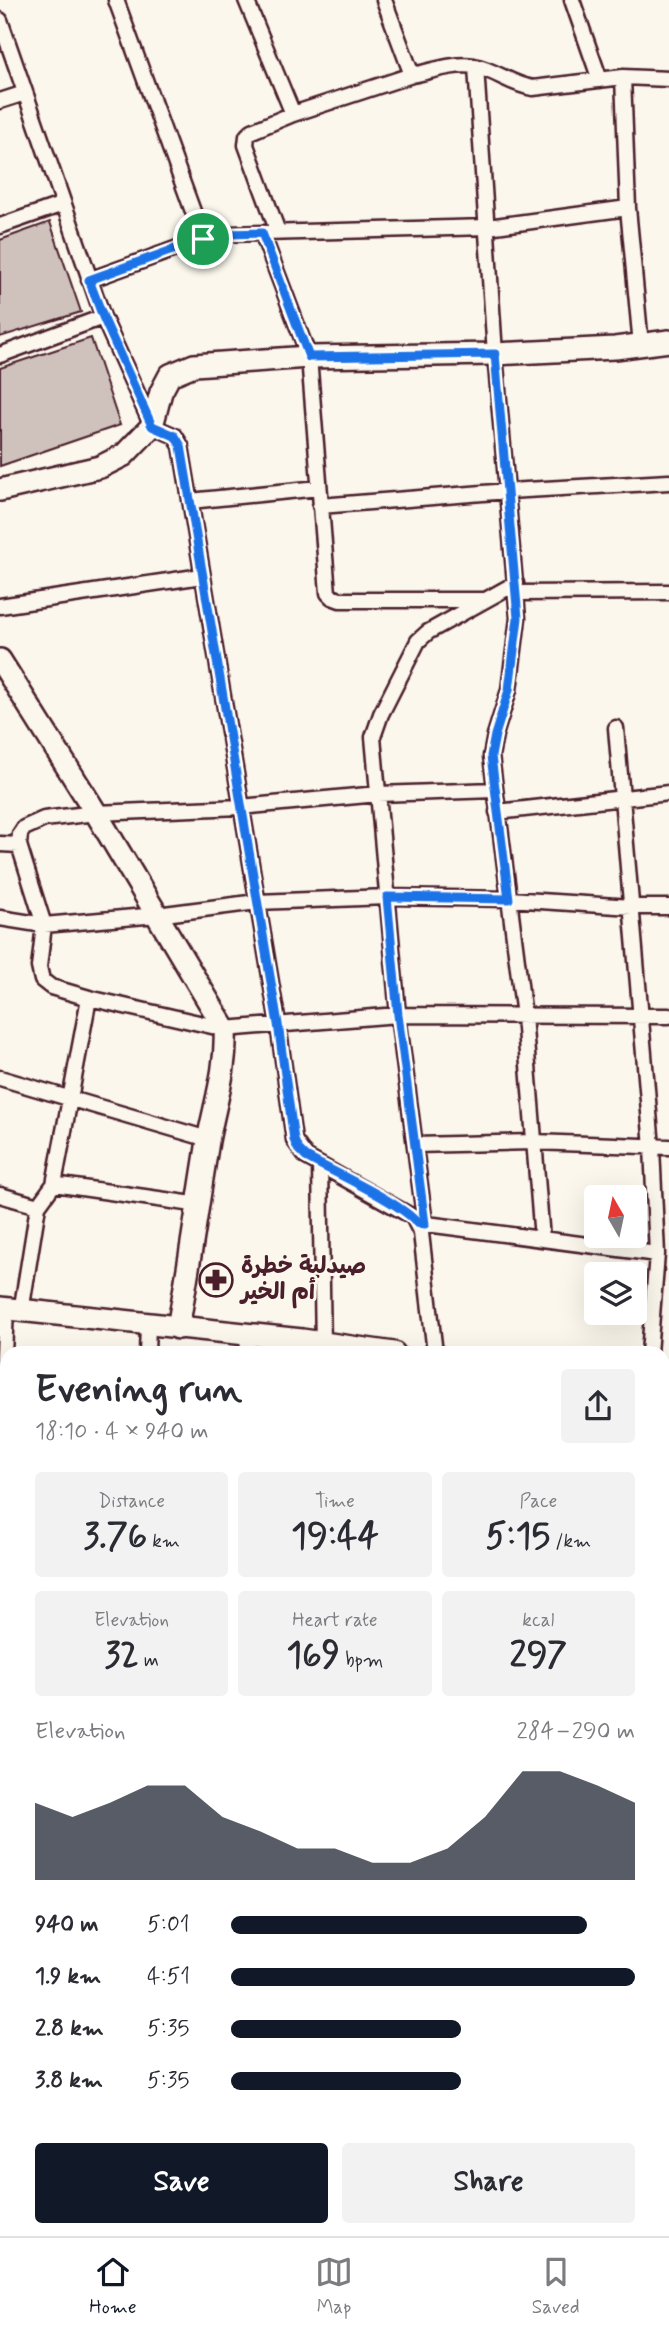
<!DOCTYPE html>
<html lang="en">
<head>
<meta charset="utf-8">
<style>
	body { margin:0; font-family:Mynerve,"Playpen Sans Arabic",sans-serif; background:#f2f2f3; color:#2b2b33; height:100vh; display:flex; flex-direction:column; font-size:26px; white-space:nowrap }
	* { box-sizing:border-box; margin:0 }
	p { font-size:23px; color:#7c7c81 }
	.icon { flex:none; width:38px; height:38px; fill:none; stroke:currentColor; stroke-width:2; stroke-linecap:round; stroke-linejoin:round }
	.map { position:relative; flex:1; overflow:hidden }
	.sheet { position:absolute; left:0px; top:1346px; width:670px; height:891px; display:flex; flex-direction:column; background:#fff; border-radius:21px 21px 0 0; box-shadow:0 7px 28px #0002 }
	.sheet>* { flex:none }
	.needle { width:46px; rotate:351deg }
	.fabs { position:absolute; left:584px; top:1185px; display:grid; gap:14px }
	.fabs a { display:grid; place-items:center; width:63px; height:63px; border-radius:7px; background:#fff; box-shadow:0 7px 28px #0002; font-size:35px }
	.pin { position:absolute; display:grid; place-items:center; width:60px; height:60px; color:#fff; margin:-30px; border:4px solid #fff; border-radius:50%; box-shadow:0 2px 7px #0007 }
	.round { display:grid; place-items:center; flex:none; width:74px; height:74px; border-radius:7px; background:#f2f2f3 }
	.overview { display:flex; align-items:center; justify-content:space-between; height:119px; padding:0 35px }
	h1 { font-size:38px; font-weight:700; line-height:52px }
	.stats { display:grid; grid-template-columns:repeat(3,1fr); gap:10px; height:119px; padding:7px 35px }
	.stats div { display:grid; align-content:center; border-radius:7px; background:#f2f2f3; text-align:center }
	.stats b { font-size:35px; font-weight:700 }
	.stats small { font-size:19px; font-weight:400 }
	.stats p { font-size:19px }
	.chart { height:196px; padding:14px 35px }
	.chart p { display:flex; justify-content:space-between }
	.chart svg { width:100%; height:126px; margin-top:7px; fill:#111827; opacity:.7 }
	.cta { display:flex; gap:14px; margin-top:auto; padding:14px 35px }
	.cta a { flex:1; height:80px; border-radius:7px; background:#111827; color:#fff; font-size:28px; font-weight:700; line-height:80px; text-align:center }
	.cta a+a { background:#f2f2f3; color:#2b2b33 }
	ul { padding:0 35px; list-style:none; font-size:23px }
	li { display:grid; grid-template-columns:112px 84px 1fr; align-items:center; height:52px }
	li i { height:18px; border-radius:9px; background:#111827 }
	.menu { display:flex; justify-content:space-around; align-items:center; height:98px; border-top:2px solid #e1e1e2; background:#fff; font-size:19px; color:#7c7c81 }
	.menu a { display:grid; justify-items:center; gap:4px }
	.menu .on { color:#111827 }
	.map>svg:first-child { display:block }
	.building { fill:#cfc2bc; stroke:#4a1f2b; stroke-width:2 }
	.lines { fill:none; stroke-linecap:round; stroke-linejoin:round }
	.street-casing { stroke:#4a1f2b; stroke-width:19 }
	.secondary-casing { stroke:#4a1f2b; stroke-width:26 }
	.street { stroke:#fbf7ec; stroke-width:14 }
	.secondary { stroke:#fbf7ec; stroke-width:21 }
	.route-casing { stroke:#fff; stroke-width:14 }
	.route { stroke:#1a73e8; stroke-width:9 }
	.labels { text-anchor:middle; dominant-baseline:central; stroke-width:6; stroke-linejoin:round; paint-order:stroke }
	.poi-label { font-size:23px; font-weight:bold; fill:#4a1f2b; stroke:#fbf7ec; text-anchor:start }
</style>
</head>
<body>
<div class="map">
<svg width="669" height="2236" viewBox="0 0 669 2236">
	<rect width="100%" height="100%" fill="#fbf7ec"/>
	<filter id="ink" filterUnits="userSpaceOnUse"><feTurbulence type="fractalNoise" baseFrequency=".0143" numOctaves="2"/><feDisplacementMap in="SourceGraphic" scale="14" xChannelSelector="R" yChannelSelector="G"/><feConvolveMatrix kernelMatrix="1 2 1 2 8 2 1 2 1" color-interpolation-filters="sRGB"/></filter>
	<g filter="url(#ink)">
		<!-- building -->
		<path class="building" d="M 50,222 L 81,312 L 0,337 L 0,240 Z
			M 91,338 L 120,425 L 0,466 L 0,368 Z"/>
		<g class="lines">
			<defs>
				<path id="street" d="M 116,0 L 203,239
					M 246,0 L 293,114
					M 572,0 L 600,80
					M 0,20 L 103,317 L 152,426 L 175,436 L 181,446 L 278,1024 L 294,1140 L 306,1157 L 413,1217 L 421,1233 L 435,1353
					M 476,67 L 495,354 L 518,618 L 509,690 L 495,735 L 491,756 L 524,1016 L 542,1239
					M 412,75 C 432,71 454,63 474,66 C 495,70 512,85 533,88 L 623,77 L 669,79
					M 623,77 L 628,208 L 641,345
					M 0,101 L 25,93
					M 0,226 L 63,204
					M 278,232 L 246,145 L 247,136 L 252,131 L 293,114 L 412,75 L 384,0
					M 262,233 L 309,357 L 328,593 L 332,597 L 340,600 L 484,600
					M 89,280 L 203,239 L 228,234 L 488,227 L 628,208
					M 0,355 L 103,317
					M 190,501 L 319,488
					M 320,506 L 508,491 L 669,482
					M 517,593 L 669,592
					M 0,606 L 202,576
					M 616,728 L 652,1147 L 657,1254 L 649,1353
					M 495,790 L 378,794 L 241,807 L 96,813 L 44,819 L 24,828 L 20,834 L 19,845 L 44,925 L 39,967 L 42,980 L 51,987 L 89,998 L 225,1029 L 398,1015 L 669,1016
					M 497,812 L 669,793
					M 0,844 L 19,845
					M 0,918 L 44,925 L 157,915 L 257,902 L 387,897 L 509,899 L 632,907 L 669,907
					M 0,1078 L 208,1139
					M 415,1145 L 534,1142 L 669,1147
					M 320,1165 L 323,1349
					M 54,1184 L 200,1205
					M 0,1195 L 38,1206 L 21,1312
					M 38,1206 L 54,1184 L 89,998
					M 419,1223 L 657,1254
					M 425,1224 L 398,1015 L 373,737 L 381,714 L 418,641 L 428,632 L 516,583
					M 247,1335 L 248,1353
					M 147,1353 L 148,1325
					M 0,1446 L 6,1309
					M 0,1500 L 7,1500
					M 663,1619 L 669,1620
					M 0,1653 L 7,1653
					M 663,1748 L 669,1748
					M 0,1850 L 7,1851
					M 663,1878 L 669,1879
					M 663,1985 L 669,1986
					M 663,2005 L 669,2005
					M 0,2055 L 2,2029
					M 663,2072 L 669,2071
					M 663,2183 L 669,2181
					M 260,2230 L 260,2236
					M 383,2230 L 384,2236
					M 512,2230 L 513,2236
					M 624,2230 L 625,2236
					M 129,2236 L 206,2230"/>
				<path id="secondary" d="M 0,490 L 100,467 L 124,455 L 152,426 L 161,392 L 170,375 L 194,365 L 309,357 L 495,354 L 615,348 L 669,341
					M 0,660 L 96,813 L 225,1029 C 227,1069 215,1103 208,1141 C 198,1203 189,1266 178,1328
					M 0,1308 L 302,1340 L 394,1353
					M 663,1388 L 669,1389"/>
			</defs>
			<!-- street casing -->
			<use href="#street" class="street-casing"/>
			<!-- secondary casing -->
			<use href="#secondary" class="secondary-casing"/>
			<!-- street -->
			<use href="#street" class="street"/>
			<!-- secondary -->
			<use href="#secondary" class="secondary"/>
		</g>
	</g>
	<g class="lines" filter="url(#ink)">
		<defs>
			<path id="route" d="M 262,233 L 309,357 L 495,354 L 518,618 L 509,690 L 495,735 L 491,756 L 509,899 L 387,897 L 398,1015 L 425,1224 L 417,1223 C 403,1204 331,1171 306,1157 L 298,1149 L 294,1140 L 278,1024 L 181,446 L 175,436 L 152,426 L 103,317 L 89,280 L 203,239 L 228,234 Z"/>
		</defs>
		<!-- route casing -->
		<use href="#route" class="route-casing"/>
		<!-- route -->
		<use href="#route" class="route"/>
	</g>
	<!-- icons -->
	<defs>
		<symbol id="pharmacy-ring" viewBox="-11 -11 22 22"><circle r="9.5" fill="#fbf7ec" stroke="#4a1f2b" stroke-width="1.5"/><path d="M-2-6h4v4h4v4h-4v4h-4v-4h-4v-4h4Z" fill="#4a1f2b"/></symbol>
	</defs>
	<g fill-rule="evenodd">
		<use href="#pharmacy-ring" x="197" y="1261" width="38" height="38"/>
	</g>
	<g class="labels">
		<!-- poi labels -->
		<g class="poi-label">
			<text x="241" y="1267">صيدلية خطرة<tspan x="241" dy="26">أم الخير</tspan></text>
		</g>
	</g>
</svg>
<div class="fabs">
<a><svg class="needle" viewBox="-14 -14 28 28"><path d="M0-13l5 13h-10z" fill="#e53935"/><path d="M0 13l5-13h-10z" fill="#7c7c81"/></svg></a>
<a><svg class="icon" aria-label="layers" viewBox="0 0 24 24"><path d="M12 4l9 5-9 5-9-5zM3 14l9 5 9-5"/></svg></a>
</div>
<div class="pin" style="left:203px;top:239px;background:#1e9e55"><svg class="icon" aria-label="arrive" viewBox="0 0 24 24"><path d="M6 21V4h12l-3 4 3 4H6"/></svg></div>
<section class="sheet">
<div class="overview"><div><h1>Evening run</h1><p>18:10 · 4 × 940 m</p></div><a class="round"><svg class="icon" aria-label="share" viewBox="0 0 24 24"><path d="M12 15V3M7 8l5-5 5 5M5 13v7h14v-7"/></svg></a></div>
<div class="stats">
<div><p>Distance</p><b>3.76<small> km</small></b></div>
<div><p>Time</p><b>19:44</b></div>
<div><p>Pace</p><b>5:15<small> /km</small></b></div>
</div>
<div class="stats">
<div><p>Elevation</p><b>32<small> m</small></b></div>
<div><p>Heart rate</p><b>169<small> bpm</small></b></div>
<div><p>kcal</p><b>297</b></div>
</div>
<div class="chart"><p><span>Elevation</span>284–290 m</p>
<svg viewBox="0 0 160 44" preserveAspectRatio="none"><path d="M0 44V17L10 22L20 17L30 11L40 11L50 22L60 27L70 33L80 33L90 38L100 38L110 33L120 22L130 6L140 6L150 11L160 17V44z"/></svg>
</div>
<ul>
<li><b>940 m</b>5:01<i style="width:88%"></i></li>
<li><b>1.9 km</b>4:51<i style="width:100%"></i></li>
<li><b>2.8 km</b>5:35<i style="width:57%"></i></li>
<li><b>3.8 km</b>5:35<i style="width:57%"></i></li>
</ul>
<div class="cta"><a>Save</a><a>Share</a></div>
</section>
</div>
<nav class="menu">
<a class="on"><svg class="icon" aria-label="home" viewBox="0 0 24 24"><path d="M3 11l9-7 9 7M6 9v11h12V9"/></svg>Home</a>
<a><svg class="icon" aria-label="map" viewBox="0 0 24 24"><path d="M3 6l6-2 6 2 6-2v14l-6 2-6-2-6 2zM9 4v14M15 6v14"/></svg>Map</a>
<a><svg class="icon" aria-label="saved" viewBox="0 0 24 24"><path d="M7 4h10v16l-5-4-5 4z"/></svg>Saved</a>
</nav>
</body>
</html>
